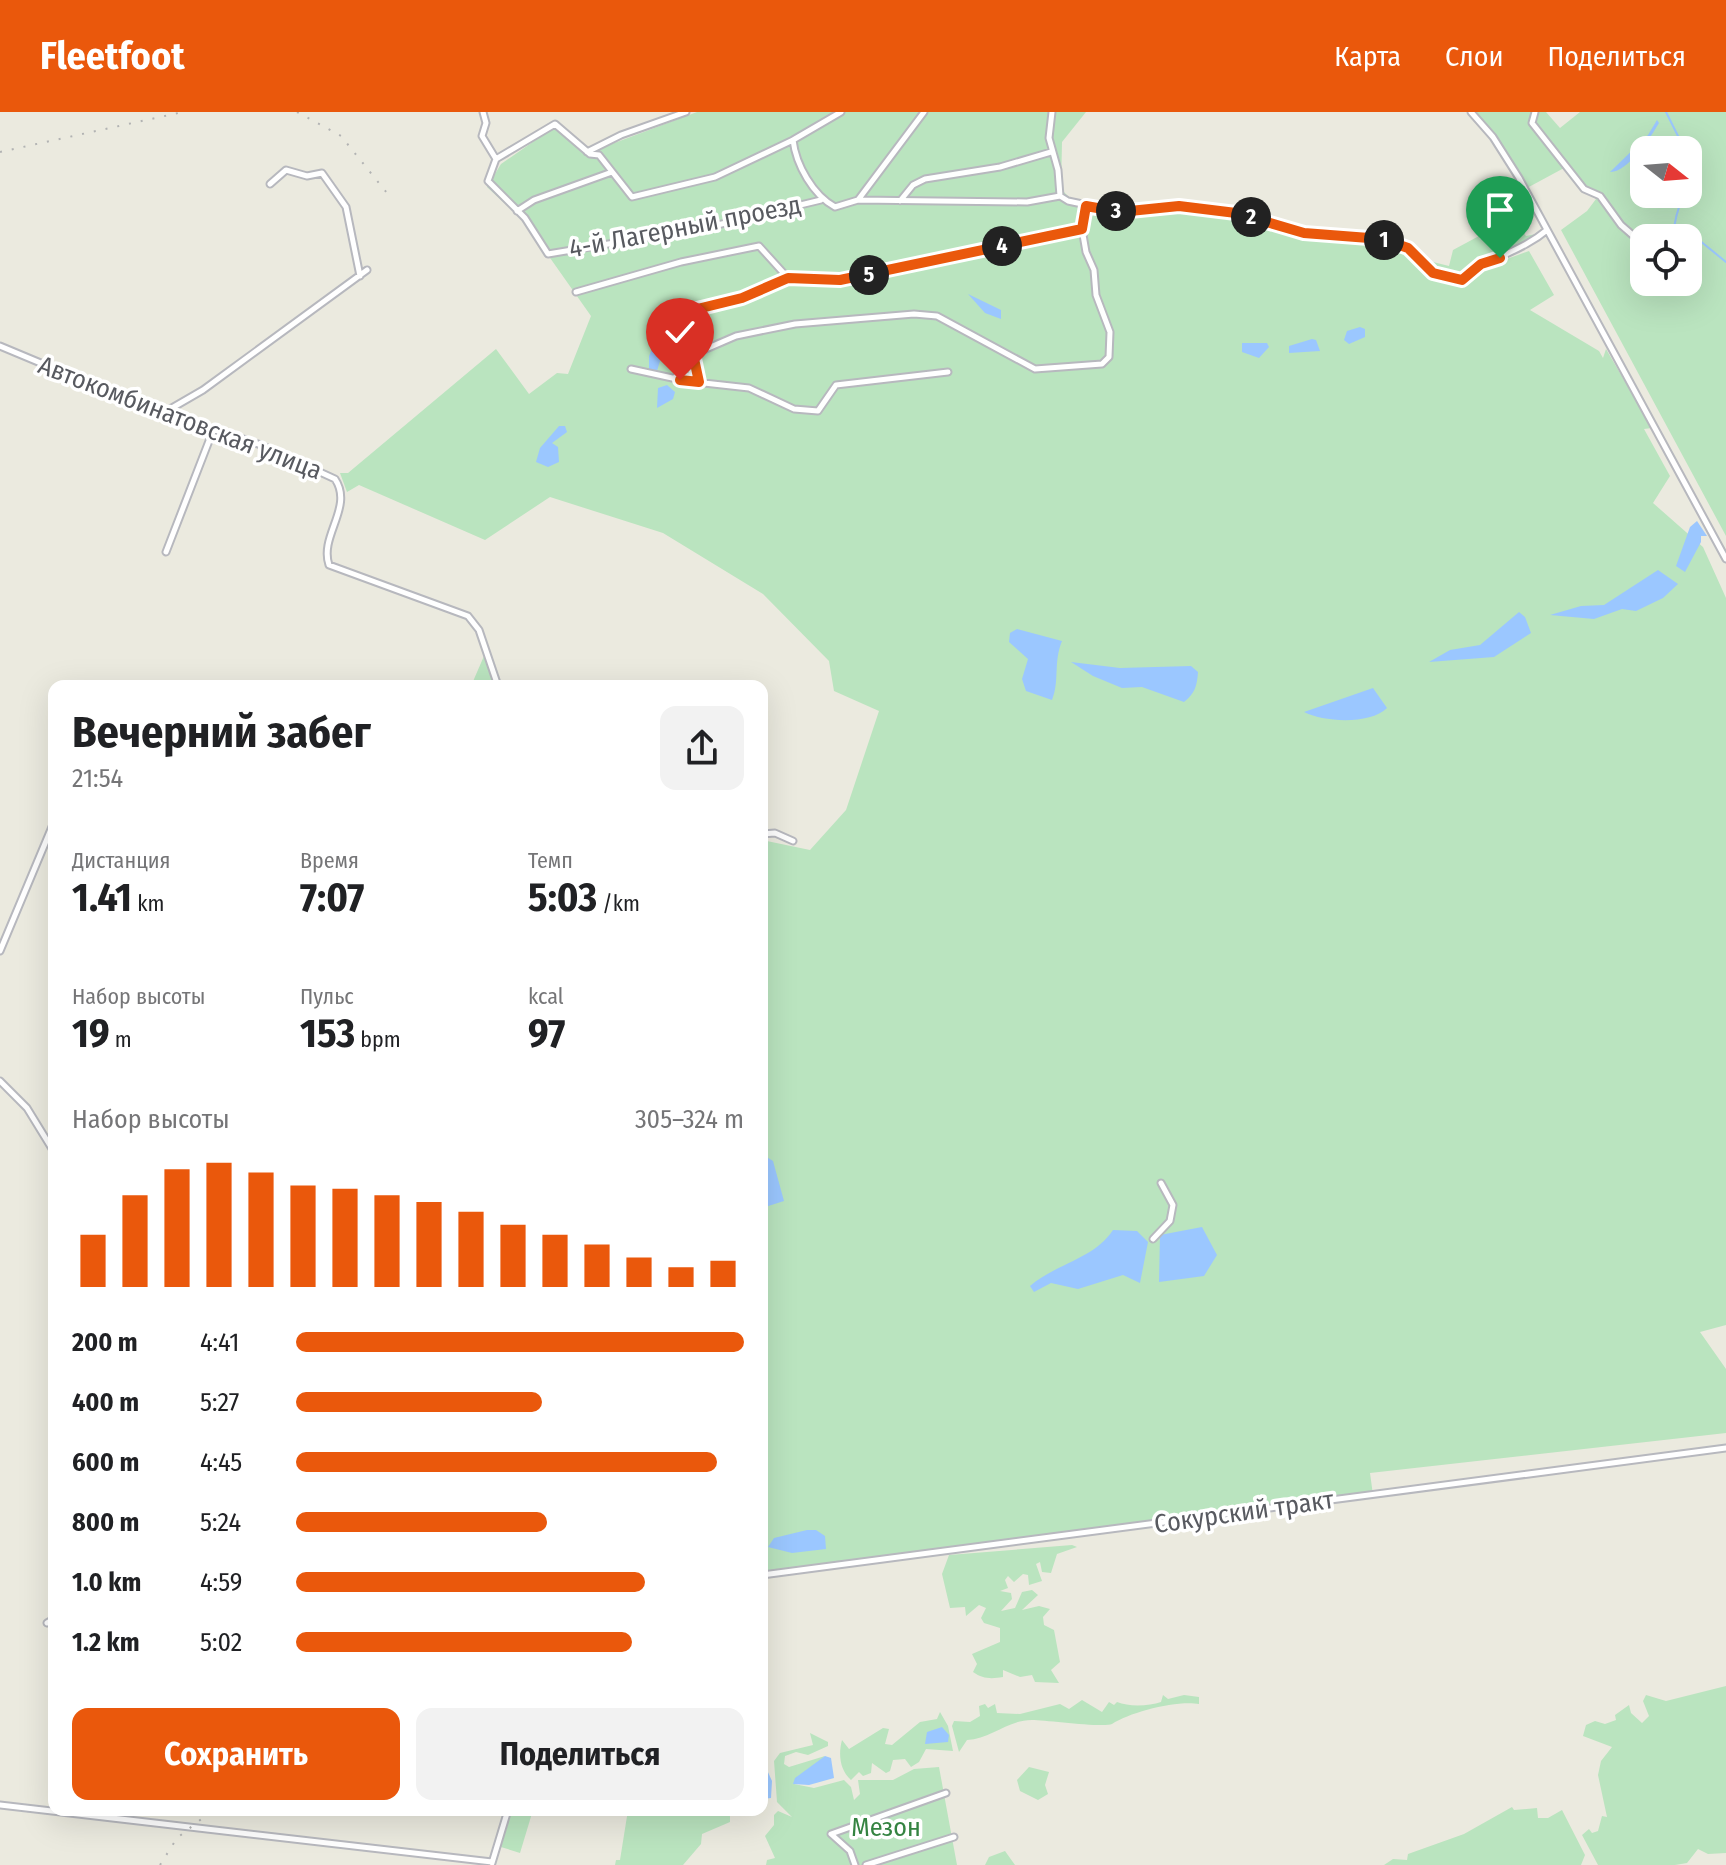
<!DOCTYPE html>
<html lang="ru">
<head>
<meta charset="utf-8">
<style>
	body { margin:0; font-family:"Fira Sans Condensed",sans-serif; background:#f2f2f2; color:#202124; height:100vh; display:flex; flex-direction:column; font-size:30px; white-space:nowrap }
	* { box-sizing:border-box; margin:0 }
	p { font-size:26px; color:#757577 }
	.icon { flex:none; width:44px; height:44px; fill:none; stroke:currentColor; stroke-width:2; stroke-linecap:round; stroke-linejoin:round }
	.map { position:relative; flex:1; overflow:hidden }
	.sheet { position:absolute; left:48px; top:568px; width:720px; height:1136px; display:flex; flex-direction:column; background:#fff; border-radius:16px; box-shadow:0 8px 32px #0002 }
	.sheet>* { flex:none }
	.needle { width:52px; rotate:107deg }
	.tools { position:absolute; left:1630px; top:24px; display:grid; gap:16px }
	.tools a { display:grid; place-items:center; width:72px; height:72px; border-radius:16px; background:#fff; box-shadow:0 8px 32px #0002; font-size:40px }
	.pin { position:absolute; display:grid; place-items:center; width:68px; height:68px; color:#fff; margin:-82px -34px; border-radius:50% 50% 50% 0; rotate:-45deg; box-shadow:0 0 8px #0007 }
	.pin .icon { rotate:45deg }
	.km { position:absolute; width:40px; height:40px; margin:-20px; border-radius:50%; background:#222; color:#fff; font-size:22px; line-height:40px; text-align:center }
	.round { display:grid; place-items:center; flex:none; width:84px; height:84px; border-radius:16px; background:#f2f2f2 }
	.head { display:flex; align-items:center; justify-content:space-between; height:136px; padding:0 24px }
	h1 { font-size:44px; font-weight:700; line-height:60px }
	.figures { display:grid; grid-template-columns:repeat(3,1fr); gap:12px; height:136px; padding:8px 24px }
	.figures div { display:grid; align-content:center }
	.figures b { font-size:40px; font-weight:700 }
	.figures small { font-size:22px; font-weight:400 }
	.figures p { font-size:22px }
	.chart { height:224px; padding:16px 24px }
	.chart p { display:flex; justify-content:space-between }
	.chart svg { width:100%; height:144px; margin-top:8px; stroke:#ea580c; stroke-width:6 }
	.button { display:flex; gap:16px; margin-top:auto; padding:16px 24px }
	.button a { flex:1; height:92px; border-radius:16px; background:#ea580c; color:#fff; font-size:32px; font-weight:700; line-height:92px; text-align:center }
	.button a+a { background:#f2f2f2; color:#202124 }
	ul { padding:0 24px; list-style:none; font-size:26px }
	li { display:grid; grid-template-columns:128px 96px 1fr; align-items:center; height:60px }
	li i { height:20px; border-radius:10px; background:#ea580c }
	header { display:flex; align-items:center; gap:48px; box-sizing:border-box; height:112px; padding:0 40px; background:#ea580c; color:#fff }
	header strong { font-size:38px }
	nav { display:flex; gap:44px; margin-inline-start:auto; font-size:28px }
	.map>svg:first-child { display:block }
	.green { fill:#bae4bf; fill-rule:evenodd }
	.water { fill:#9bc7ff }
	.lines { fill:none; stroke-linecap:round; stroke-linejoin:round }
	.stream { stroke:#9bc7ff; stroke-width:2 }
	.minor-casing { stroke:#b7b8be; stroke-width:9 }
	.minor { stroke:#fff; stroke-width:5 }
	.rail { stroke:#b2b3b3; stroke-width:2; stroke-dasharray:2 10; stroke-linecap:butt }
	.route-casing { stroke:#fff; stroke-width:16 }
	.route { stroke:#ea580c; stroke-width:10 }
	.labels { text-anchor:middle; dominant-baseline:central; stroke-width:7; stroke-linejoin:round; paint-order:stroke }
	.street-label { font-size:26px; fill:#585a60; stroke:#fff }
	.park-label { font-size:26px; fill:#348341; stroke:#fff }
</style>
</head>
<body>
<header>
<strong>Fleetfoot</strong>
<nav><a>Карта</a><a>Слои</a><a>Поделиться</a></nav>
</header>
<div class="map">
<svg width="1726" height="1753" viewBox="0 0 1726 1753">
	<rect width="100%" height="100%" fill="#ebeadf"/>
	<!-- green -->
	<path class="green" d="M 697,0 L 1086,0 L 1062,30 L 1061,77 L 1071,87 L 1242,104 L 1307,122 L 1399,132 L 1421,147 L 1449,154 L 1453,138 L 1479,124 L 1480,127 L 1494,119 L 1521,117 L 1526,124 L 1536,122 C 1522,143 1487,143 1468,161 L 1529,139 L 1554,183 L 1530,198 L 1599,239 L 1603,246 L 1606,237 L 1652,316 L 1644,317 L 1670,364 L 1653,391 L 1703,435 L 1726,486 L 1726,1213 L 1700,1220 L 1726,1257 L 1726,1321 L 1370,1361 L 1373,1383 L 762,1463 L 762,728 L 810,738 L 846,698 L 879,599 L 834,579 L 829,549 L 763,482 L 663,421 L 550,385 L 485,428 L 359,373 L 347,380 L 340,361 L 348,361 L 496,237 L 529,282 L 557,261 L 568,262 L 591,204 L 524,109 L 487,75 L 501,52 L 560,11 L 585,42 Z
		M 1475,0 L 1546,0 L 1560,16 L 1580,0 L 1726,0 L 1726,424 L 1561,118 L 1587,99 L 1596,87 L 1564,56 L 1527,76 ZM 1644,38 L 1688,38 L 1688,82 L 1644,82 ZM 1644,126 L 1688,126 L 1688,170 L 1644,170 Z
		M 487,543 L 498,574 L 471,574 L 484,544 Z
		M 1072,1433 L 1077,1435 L 1057,1442 L 1051,1461 L 1042,1460 L 1040,1450 L 1036,1452 L 1042,1469 L 1029,1473 L 1028,1463 L 1023,1462 L 1014,1470 L 1008,1464 L 1005,1468 L 1008,1476 L 1000,1479 L 1011,1481 L 1012,1487 L 1001,1499 L 1015,1496 L 1022,1480 L 1032,1478 L 1038,1483 L 1022,1498 L 1039,1494 L 1050,1497 L 1043,1505 L 1044,1513 L 1054,1518 L 1060,1550 L 1051,1558 L 1059,1571 L 1035,1570 L 1032,1563 L 1020,1565 L 1003,1558 L 1003,1565 C 991,1567 983,1567 973,1560 L 977,1552 L 972,1542 L 1000,1530 L 1000,1516 L 984,1511 L 981,1506 L 986,1496 L 979,1493 L 966,1504 L 965,1495 L 950,1496 L 942,1462 L 949,1443 Z
		M 1726,1574 L 1726,1741 L 1708,1742 L 1698,1737 L 1687,1751 L 1675,1753 L 1598,1753 L 1582,1723 L 1589,1717 L 1592,1721 L 1598,1719 L 1602,1704 L 1607,1705 L 1598,1663 L 1601,1649 L 1612,1635 L 1583,1624 L 1586,1613 L 1595,1609 L 1605,1612 L 1616,1608 L 1615,1603 L 1629,1593 L 1631,1601 L 1642,1611 L 1649,1604 L 1643,1589 L 1646,1583 L 1666,1589 Z
		M 1163,1583 L 1168,1587 L 1184,1583 L 1199,1585 L 1199,1592 C 1177,1588 1130,1600 1112,1612 C 1104,1616 1045,1608 1032,1608 C 1007,1608 991,1627 967,1628 L 959,1640 L 952,1614 L 954,1609 L 970,1610 L 980,1604 L 979,1594 L 985,1592 L 988,1596 L 995,1592 L 997,1601 L 1020,1602 L 1060,1592 L 1069,1597 L 1082,1588 L 1102,1600 L 1109,1590 L 1114,1593 L 1117,1590 C 1129,1595 1149,1594 1161,1590 Z
		M 940,1600 L 948,1614 L 953,1639 L 926,1637 L 919,1650 L 911,1655 L 905,1647 L 893,1648 L 890,1659 L 886,1661 L 872,1651 L 871,1661 L 863,1664 L 859,1660 L 851,1668 C 840,1658 838,1643 842,1628 L 849,1637 L 883,1616 L 889,1617 L 885,1632 L 892,1633 L 920,1610 L 937,1607 Z
		M 810,1621 L 828,1630 L 828,1634 L 808,1643 L 796,1640 L 785,1644 L 784,1652 L 789,1655 L 825,1644 L 794,1672 L 814,1676 L 844,1668 L 851,1675 L 854,1688 L 860,1682 L 858,1668 L 893,1668 L 914,1657 L 939,1655 L 957,1753 L 766,1753 L 767,1748 L 775,1746 L 765,1724 L 774,1713 L 774,1703 L 778,1699 L 792,1705 L 777,1690 L 774,1649 L 780,1641 L 813,1633 Z
		M 1029,1655 L 1049,1660 L 1045,1673 L 1048,1682 L 1038,1688 L 1020,1679 L 1017,1668 Z
		M 1512,1695 L 1514,1698 L 1537,1696 L 1538,1706 L 1548,1706 L 1562,1698 L 1585,1743 L 1581,1753 L 1384,1753 L 1393,1747 L 1407,1748 L 1408,1742 L 1464,1722 Z
		M 512,1698 L 533,1698 L 520,1741 L 501,1735 Z
		M 628,1698 L 730,1698 L 730,1710 L 702,1722 L 701,1732 L 683,1753 L 615,1753 L 616,1748 L 620,1748 Z
		M 1005,1739 L 1015,1753 L 985,1753 L 989,1745 Z"/>
	<!-- water -->
	<path class="water" d="M 1657,8 L 1659,11 C 1651,25 1627,61 1610,60 L 1648,23 Z
		M 968,182 L 1001,198 L 1001,207 L 985,201 Z
		M 1360,215 L 1365,217 L 1365,225 L 1349,232 L 1344,228 L 1347,219 Z
		M 1312,227 L 1316,228 L 1320,239 L 1289,241 L 1289,234 Z
		M 661,231 L 665,232 L 657,259 L 649,260 L 649,244 L 653,235 Z
		M 1242,231 L 1267,231 L 1269,235 L 1259,246 L 1242,240 Z
		M 667,273 L 675,280 L 673,287 L 657,296 L 658,276 Z
		M 559,314 L 565,314 L 567,320 L 552,331 L 558,335 L 559,350 L 548,355 L 536,350 L 540,336 Z
		M 1697,409 L 1707,424 L 1701,424 L 1701,430 L 1685,460 L 1676,454 L 1690,415 Z
		M 1658,458 L 1678,472 L 1663,486 L 1636,499 L 1622,497 L 1594,507 L 1550,503 L 1581,494 L 1604,493 Z
		M 1519,500 L 1525,505 L 1531,521 L 1494,545 L 1429,550 L 1450,538 L 1480,533 Z
		M 1017,517 L 1062,529 C 1053,551 1060,568 1052,588 L 1026,579 L 1022,567 L 1028,547 L 1009,530 L 1010,521 Z
		M 1071,550 L 1120,556 L 1191,554 L 1198,560 C 1197,574 1195,581 1184,590 L 1142,575 L 1122,576 L 1093,564 Z
		M 1373,576 L 1387,596 C 1370,613 1323,610 1304,600 Z
		M 762,1042 L 773,1049 L 784,1089 L 762,1096 Z
		M 1202,1115 L 1217,1143 L 1204,1164 L 1159,1170 L 1160,1123 Z
		M 1113,1118 L 1137,1119 L 1148,1130 L 1140,1171 L 1123,1163 L 1078,1177 L 1051,1171 L 1034,1180 L 1030,1174 C 1057,1151 1094,1147 1113,1118 Z
		M 807,1418 L 816,1418 L 825,1424 L 826,1437 L 792,1441 L 768,1435 L 774,1426 Z
		M 942,1615 L 949,1623 L 948,1630 L 925,1632 L 927,1620 Z
		M 825,1644 L 831,1646 L 834,1666 L 809,1673 L 793,1672 L 795,1666 Z
		M 767,1658 L 772,1669 L 771,1686 L 762,1687 L 762,1659 Z"/>
	<g class="lines">
		<!-- stream -->
		<path class="stream" d="M 1666,0 L 1685,38
			M 1688,43 L 1691,49 L 1688,65
			M 1674,126 C 1673,113 1678,96 1684,82
			M 1688,130 L 1699,128 L 1726,150"/>
		<defs>
			<path id="minor" d="M 483,0 L 486,11 L 482,24 L 496,47
				M 1052,0 L 1049,26 L 1058,58 L 1060,84 L 1068,89 L 1120,100 L 1179,94 L 1236,101 L 1304,121 L 1382,127 L 1408,136 L 1433,161 L 1462,168 C 1488,145 1520,141 1547,118
				M 1471,0 L 1493,25 L 1519,66 L 1726,447
				M 1535,0 L 1532,11 L 1584,77 L 1600,84 L 1621,113 L 1644,133
				M 793,28 L 841,0
				M 587,40 L 621,23 L 686,0
				M 270,72 L 286,58 L 307,64 L 322,61 L 346,95 L 360,164
				M 821,88 L 705,116 L 548,142 L 525,106 L 488,69 L 496,47 L 555,12 L 590,42 L 599,43 L 632,85 L 715,65 L 793,28 C 796,53 813,83 835,95 L 858,88 L 924,0
				M 858,88 L 1027,90 L 1060,84
				M 900,89 L 913,73 L 925,67 L 1000,55 L 1051,40
				M 517,99 L 534,88 L 612,60
				M 576,180 L 681,150 L 759,134 L 788,166
				M 0,234 L 146,295 L 261,333 L 335,367 C 354,395 319,424 329,453 L 468,504 L 479,518 L 498,574
				M 692,243 L 736,224 L 795,212 L 914,202 L 937,204 L 1035,257 L 1102,252 L 1109,245 L 1110,220 L 1096,183 L 1094,158 L 1086,140 L 1082,117 L 1086,94
				M 631,257 L 686,269 L 749,276 L 794,297 L 818,299 L 836,273 L 948,260
				M 699,270 L 685,217 L 685,205 L 689,199 L 742,186 L 788,166 L 840,168 L 1082,117
				M 165,300 L 203,278 L 367,158
				M 166,440 L 214,316
				M 762,722 L 775,721 L 793,729
				M 0,839 L 54,710
				M 0,969 L 27,996 L 54,1040
				M 1153,1127 L 1170,1109 L 1173,1093 L 1161,1071
				M 762,1463 L 1726,1336
				M 47,1511 L 54,1507
				M 0,1693 L 492,1750
				M 492,1751 L 508,1698
				M 855,1753 L 850,1739 L 831,1722 L 946,1681
				M 866,1753 L 954,1725"/>
		</defs>
		<!-- minor casing -->
		<use href="#minor" class="minor-casing"/>
		<!-- minor -->
		<use href="#minor" class="minor"/>
		<!-- rail -->
		<path class="rail" d="M 297,0 L 341,24 L 391,86
			M 0,40 L 183,0
			M 160,1753 L 177,1726 L 213,1698"/>
	</g>
	<g class="lines">
		<defs>
			<path id="route" d="M 680,268 L 699,270 L 685,205 L 689,199 L 742,186 L 788,166 L 840,168 L 1082,117 L 1086,94 L 1120,100 L 1179,94 L 1236,101 L 1304,121 L 1382,127 L 1408,136 L 1433,161 L 1462,168 L 1481,152 L 1500,146"/>
		</defs>
		<!-- route casing -->
		<use href="#route" class="route-casing"/>
		<!-- route -->
		<use href="#route" class="route"/>
	</g>
	<g class="labels">
		<!-- street labels -->
		<g class="street-label">
			<text transform="translate(685 115) rotate(-11)">4-й Лагерный проезд</text>
			<text transform="translate(180 306) rotate(21)">Автокомбинатовская улица</text>
			<text transform="translate(1244 1400) rotate(-8)">Сокурский тракт</text>
		</g>
		<!-- park labels -->
		<g class="park-label">
			<text x="886" y="1715">Мезон</text>
		</g>
	</g>
</svg>
<div class="tools">
<a><svg class="needle" viewBox="-14 -14 28 28"><path d="M0-13l5 13h-10z" fill="#e53935"/><path d="M0 13l5-13h-10z" fill="#757577"/></svg></a>
<a><svg class="icon" aria-label="locate" viewBox="0 0 24 24"><circle cx="12" cy="12" r="6"/><path d="M12 2v4M12 18v4M2 12h4M18 12h4"/></svg></a>
</div>
<div class="pin" style="left:1500px;top:146px;background:#1e9e55"><svg class="icon" aria-label="arrive" viewBox="0 0 24 24"><path d="M6 21V4h12l-3 4 3 4H6"/></svg></div>
<div class="pin" style="left:680px;top:268px;background:#d93025"><svg class="icon" aria-label="check" viewBox="0 0 24 24"><path d="M5 12l5 5 9-10"/></svg></div>
<b class="km" style="left:1384px;top:128px">1</b>
<b class="km" style="left:1251px;top:105px">2</b>
<b class="km" style="left:1116px;top:99px">3</b>
<b class="km" style="left:1002px;top:134px">4</b>
<b class="km" style="left:869px;top:163px">5</b>
<section class="sheet">
<div class="head"><div><h1>Вечерний забег</h1><p>21:54</p></div><a class="round"><svg class="icon" aria-label="share" viewBox="0 0 24 24"><path d="M12 15V3M7 8l5-5 5 5M5 13v7h14v-7"/></svg></a></div>
<div class="figures">
<div><p>Дистанция</p><b>1.41<small> km</small></b></div>
<div><p>Время</p><b>7:07</b></div>
<div><p>Темп</p><b>5:03<small> /km</small></b></div>
</div>
<div class="figures">
<div><p>Набор высоты</p><b>19<small> m</small></b></div>
<div><p>Пульс</p><b>153<small> bpm</small></b></div>
<div><p>kcal</p><b>97</b></div>
</div>
<div class="chart"><p><span>Набор высоты</span>305–324 m</p>
<svg viewBox="0 0 160 44" preserveAspectRatio="none"><path d="M5 44V28M15 44V16M25 44V8M35 44V6M45 44V9M55 44V13M65 44V14M75 44V16M85 44V18M95 44V21M105 44V25M115 44V28M125 44V31M135 44V35M145 44V38M155 44V36"/></svg>
</div>
<ul>
<li><b>200 m</b>4:41<i style="width:100%"></i></li>
<li><b>400 m</b>5:27<i style="width:55%"></i></li>
<li><b>600 m</b>4:45<i style="width:94%"></i></li>
<li><b>800 m</b>5:24<i style="width:56%"></i></li>
<li><b>1.0 km</b>4:59<i style="width:78%"></i></li>
<li><b>1.2 km</b>5:02<i style="width:75%"></i></li>
</ul>
<div class="button"><a>Сохранить</a><a>Поделиться</a></div>
</section>
</div>
</body>
</html>
